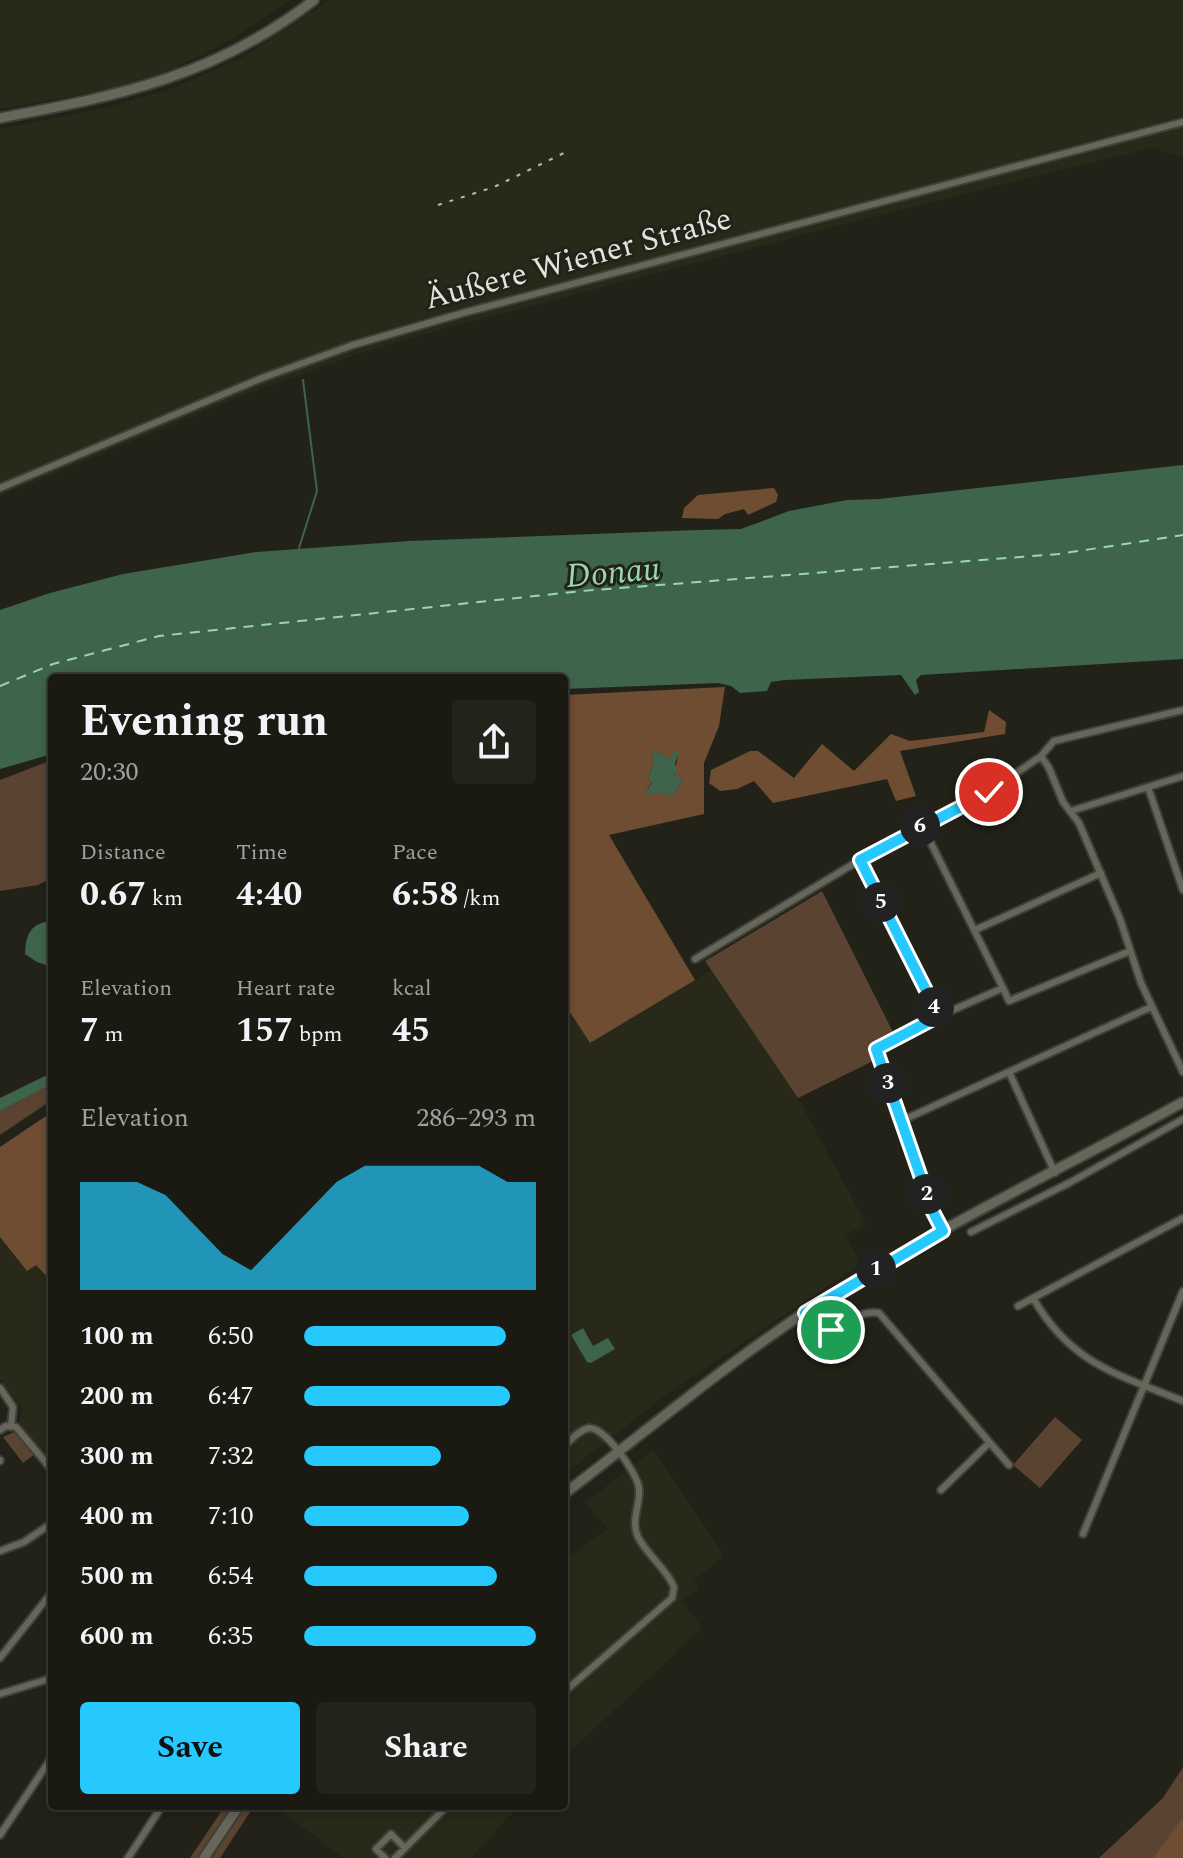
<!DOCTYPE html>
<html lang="en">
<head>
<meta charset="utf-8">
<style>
	body { margin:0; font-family:Spectral,serif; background:#23231c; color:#f1f3f6; height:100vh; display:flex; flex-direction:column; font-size:30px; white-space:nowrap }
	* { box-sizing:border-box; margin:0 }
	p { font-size:26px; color:#9fa1a0 }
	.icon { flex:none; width:44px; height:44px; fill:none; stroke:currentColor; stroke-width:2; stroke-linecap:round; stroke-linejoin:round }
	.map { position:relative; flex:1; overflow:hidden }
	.sheet { position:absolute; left:48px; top:674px; width:520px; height:1136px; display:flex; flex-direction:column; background:#1a1a13; border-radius:8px; box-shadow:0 4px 12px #0003,0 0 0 2px #383833 }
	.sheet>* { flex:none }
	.pin { position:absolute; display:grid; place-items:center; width:68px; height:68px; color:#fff; margin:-34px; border:4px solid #fff; border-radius:50%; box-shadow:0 2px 8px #0007 }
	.km { position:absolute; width:40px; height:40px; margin:-20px; border-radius:50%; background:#222; color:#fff; font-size:22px; line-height:40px; text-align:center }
	.round { display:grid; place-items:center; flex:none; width:84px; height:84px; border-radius:8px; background:#23231c }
	.headline { display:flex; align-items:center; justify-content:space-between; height:136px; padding:0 32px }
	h1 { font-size:44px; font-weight:700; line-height:60px }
	.metrics { display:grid; grid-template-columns:repeat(3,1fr); gap:12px; height:136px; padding:8px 32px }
	.metrics div { display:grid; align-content:center }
	.metrics b { font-size:34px; font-weight:700 }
	.metrics small { font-size:22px; font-weight:400 }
	.metrics p { font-size:22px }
	.chart { height:224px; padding:16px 32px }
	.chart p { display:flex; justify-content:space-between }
	.chart svg { width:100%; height:144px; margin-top:8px; fill:#25c9fe; opacity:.7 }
	.cta { display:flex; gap:16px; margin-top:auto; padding:16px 32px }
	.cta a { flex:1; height:92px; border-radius:8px; background:#25c9fe; color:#111; font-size:32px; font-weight:700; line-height:92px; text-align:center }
	.cta a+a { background:#23231c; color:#f1f3f6 }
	ul { padding:0 32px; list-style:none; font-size:26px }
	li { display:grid; grid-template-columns:128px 96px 1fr; align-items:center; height:60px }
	li i { height:20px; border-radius:10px; background:#25c9fe }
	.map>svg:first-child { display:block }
	.built { fill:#292919 }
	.green { fill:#5a4331 }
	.forest { fill:#6f4d33; fill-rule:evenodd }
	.water { fill:#3e644b }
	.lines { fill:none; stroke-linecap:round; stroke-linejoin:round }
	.stream { stroke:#3e644b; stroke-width:2 }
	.ferry { stroke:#97d9ad; stroke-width:2; stroke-dasharray:10 8; stroke-linecap:butt }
	.street-casing { stroke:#404038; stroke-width:10 }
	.secondary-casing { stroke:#404038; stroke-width:13 }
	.street { stroke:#66665b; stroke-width:6 }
	.secondary { stroke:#66665b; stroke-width:9 }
	.rail { stroke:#b7b7b0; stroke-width:2; stroke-dasharray:4 8; stroke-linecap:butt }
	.route-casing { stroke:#fff; stroke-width:16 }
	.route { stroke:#25c9fe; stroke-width:10 }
	.labels { text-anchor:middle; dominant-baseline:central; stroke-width:6; stroke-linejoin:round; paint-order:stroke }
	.street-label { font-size:32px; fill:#e3e3dd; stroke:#222219 }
	.water-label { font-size:34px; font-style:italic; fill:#97d9ad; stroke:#222219 }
</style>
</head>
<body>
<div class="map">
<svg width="1183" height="1858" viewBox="0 0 1183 1858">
	<rect width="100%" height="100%" fill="#222219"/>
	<!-- built -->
	<path class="built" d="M 0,0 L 291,0 L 232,39 L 174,69 L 106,90 L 0,109 Z
		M 329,0 L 1183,0 L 1183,157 L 1152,148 L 845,224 L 450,327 L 360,353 L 244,395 L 0,496 L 0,129 L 101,109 L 177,87 L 245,56 Z
		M 711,970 L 798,1098 L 866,1224 L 846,1235 L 861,1264 L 669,1392 L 564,1475 L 564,1003 L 590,1043 Z
		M 0,1237 L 27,1271 L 36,1264 L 52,1282 L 52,1465 L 19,1425 L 22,1409 L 0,1380 Z
		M 653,1449 L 724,1556 L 694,1580 L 699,1588 L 682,1600 L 703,1629 L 676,1649 L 678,1651 L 564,1757 L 564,1548 L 573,1554 L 608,1529 L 585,1503 Z
		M 275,1806 L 519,1806 L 471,1858 L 344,1858 Z"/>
	<!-- green -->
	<path class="green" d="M 52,760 L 52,878 L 38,885 L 0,891 L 0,780 Z
		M 822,891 L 894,1034 L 870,1047 L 873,1061 L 798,1098 L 705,961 Z
		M 48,1086 L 52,1100 L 0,1135 L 0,1111 Z
		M 1055,1417 L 1082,1440 L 1040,1488 L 1013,1465 Z
		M 14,1432 L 35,1454 L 23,1463 L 3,1437 Z
		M 1183,1767 L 1183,1858 L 1099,1858 L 1163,1798 Z
		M 225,1806 L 233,1806 L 198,1858 L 190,1858 Z
		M 246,1806 L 254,1806 L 220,1858 L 212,1858 Z"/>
	<!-- forest -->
	<path class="forest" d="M 774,488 L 778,495 L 776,502 L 748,515 L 744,509 L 725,514 L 718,519 L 682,518 L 684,508 L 698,495 Z
		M 725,687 L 719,726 L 704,763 L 704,814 L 609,835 L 695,980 L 590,1043 L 564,1003 L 564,695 ZM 653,750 L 670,759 L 678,756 L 674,775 L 682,780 L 675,793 L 646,793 L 652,781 L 648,780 L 654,760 Z
		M 989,710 L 1006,722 L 1005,734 L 900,751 L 916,796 L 896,801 L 887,779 L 773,803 L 754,781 L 737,789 L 720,791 L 709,783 L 711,770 L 750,751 L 758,751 L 794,778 L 822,744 L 854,771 L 891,734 L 910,741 L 984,732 Z
		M 52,1112 L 52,1282 L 36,1265 L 27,1271 L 0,1237 L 0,1147 Z
		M 1183,1817 L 1183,1858 L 1153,1858 Z"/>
	<!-- water -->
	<path class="water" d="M 1183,465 L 1183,659 L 921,675 L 916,680 L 919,692 L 915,695 L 901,675 L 785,680 L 771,682 L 767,691 L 740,693 L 731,686 L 718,683 L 564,689 L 564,678 L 52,678 L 52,754 L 0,769 L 0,610 L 50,593 L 123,574 L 256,552 L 409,541 L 698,530 L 741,529 L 789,511 L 847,500 L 879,499 Z
		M 652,749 L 670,759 L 675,750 L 679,752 L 675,764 L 677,769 L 674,775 L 675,777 L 677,774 L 682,780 L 675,793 L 668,797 L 667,793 L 646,793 L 652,782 L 648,780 L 654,760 Z
		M 52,921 L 52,967 L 37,962 L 25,954 C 26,933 31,923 52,921 Z
		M 47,1075 L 52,1077 L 48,1086 L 0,1111 L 0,1098 Z
		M 583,1328 L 593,1346 L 608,1338 L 615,1349 L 591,1363 L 587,1362 L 571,1335 Z"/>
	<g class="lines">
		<!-- stream -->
		<path class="stream" d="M 299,548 L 317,491 L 303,380"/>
		<!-- ferry -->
		<path class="ferry" d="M 0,686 L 53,664 L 159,636 L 582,591 L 1059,554 L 1183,535"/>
		<defs>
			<path id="street" d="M 0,488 L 262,378 L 353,345 L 463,313 L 1183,122
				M 1041,756 L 1049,768 L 1063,802 L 1079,823 L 1120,919 L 1141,983 L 1183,1072
				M 1148,787 L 1183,890
				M 1071,811 L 1183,776
				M 922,825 L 1003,988
				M 860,860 L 939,1016
				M 975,930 L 1101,873
				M 695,959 L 860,860 L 989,792 L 1041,756 L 1054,741 L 1183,710
				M 1009,1072 L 1055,1173
				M 901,1121 L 1151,1007
				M 943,1231 L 933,1212 L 876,1049 L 939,1016 L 1003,988 L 1009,1001 L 1130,951
				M 971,1232 L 1069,1183 L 1183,1119
				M 1033,1298 C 1071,1364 1117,1374 1183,1401
				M 1018,1306 L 1183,1218
				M 805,1313 C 833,1354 847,1307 879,1313 L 1009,1465
				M 0,1388 L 13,1407 L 11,1426
				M 0,1430 L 6,1426 L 16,1427 L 52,1470
				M 564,1446 C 571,1440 579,1430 589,1428 C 605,1427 637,1473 639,1488 C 641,1505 630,1520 638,1537 C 647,1555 666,1568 674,1587 L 672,1598 L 564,1692
				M 0,1460 L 0,1461
				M 941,1490 L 989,1443
				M 1083,1534 L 1183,1291
				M 0,1551 L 24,1542 L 52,1523
				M 0,1658 L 52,1592
				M 0,1694 L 52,1678
				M 0,1835 L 52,1757
				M 128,1858 L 162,1806
				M 385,1858 L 376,1849 L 391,1834 L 405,1848
				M 395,1858 L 447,1806"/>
			<path id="secondary" d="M 0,118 C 118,96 216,76 314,0
				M 564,1494 C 644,1433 722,1367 807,1311 C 926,1233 1058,1171 1183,1102
				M 204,1858 L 239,1806"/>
		</defs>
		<!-- street casing -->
		<use href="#street" class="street-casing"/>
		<!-- secondary casing -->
		<use href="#secondary" class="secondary-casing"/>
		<!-- street -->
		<use href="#street" class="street"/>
		<!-- secondary -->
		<use href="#secondary" class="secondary"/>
		<!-- rail -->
		<path class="rail" d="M 438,205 L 494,187 L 566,152"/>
	</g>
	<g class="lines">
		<defs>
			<path id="route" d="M 831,1330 L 817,1327 L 805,1313 L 943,1231 L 933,1212 L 876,1049 L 939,1016 L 860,860 L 989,792"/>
		</defs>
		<!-- route casing -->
		<use href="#route" class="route-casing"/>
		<!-- route -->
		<use href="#route" class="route"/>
	</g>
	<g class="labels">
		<!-- street labels -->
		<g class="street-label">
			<text transform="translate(578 259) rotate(-15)">Äußere Wiener Straße</text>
		</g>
		<!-- water labels -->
		<g class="water-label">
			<text transform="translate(613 573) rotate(-5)">Donau</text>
		</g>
	</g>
</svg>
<div class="pin" style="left:831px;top:1330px;background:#1e9e55"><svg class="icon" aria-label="arrive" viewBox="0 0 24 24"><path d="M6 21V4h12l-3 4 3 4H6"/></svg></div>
<div class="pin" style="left:989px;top:792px;background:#d93025"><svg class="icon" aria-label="check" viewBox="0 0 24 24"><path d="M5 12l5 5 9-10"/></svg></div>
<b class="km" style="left:876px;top:1269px">1</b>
<b class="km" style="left:927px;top:1194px">2</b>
<b class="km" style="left:888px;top:1083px">3</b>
<b class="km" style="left:934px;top:1007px">4</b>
<b class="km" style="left:881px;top:902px">5</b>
<b class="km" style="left:920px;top:826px">6</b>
<section class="sheet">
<div class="headline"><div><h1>Evening run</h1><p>20:30</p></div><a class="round"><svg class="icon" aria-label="share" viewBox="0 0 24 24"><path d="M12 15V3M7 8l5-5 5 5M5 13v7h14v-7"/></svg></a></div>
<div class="metrics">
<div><p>Distance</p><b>0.67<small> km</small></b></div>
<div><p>Time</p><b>4:40</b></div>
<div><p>Pace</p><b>6:58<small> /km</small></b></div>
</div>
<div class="metrics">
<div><p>Elevation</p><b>7<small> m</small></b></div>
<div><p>Heart rate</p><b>157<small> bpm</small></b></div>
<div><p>kcal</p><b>45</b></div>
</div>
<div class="chart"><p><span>Elevation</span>286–293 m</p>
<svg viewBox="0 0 160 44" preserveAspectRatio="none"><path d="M0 44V11L10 11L20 11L30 15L40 24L50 33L60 38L70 29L80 20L90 11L100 6L110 6L120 6L130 6L140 6L150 11L160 11V44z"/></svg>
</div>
<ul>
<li><b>100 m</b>6:50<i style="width:87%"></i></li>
<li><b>200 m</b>6:47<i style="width:89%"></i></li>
<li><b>300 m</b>7:32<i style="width:59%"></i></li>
<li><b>400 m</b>7:10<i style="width:71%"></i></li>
<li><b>500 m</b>6:54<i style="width:83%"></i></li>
<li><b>600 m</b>6:35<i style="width:100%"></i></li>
</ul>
<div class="cta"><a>Save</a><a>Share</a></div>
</section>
</div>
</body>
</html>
